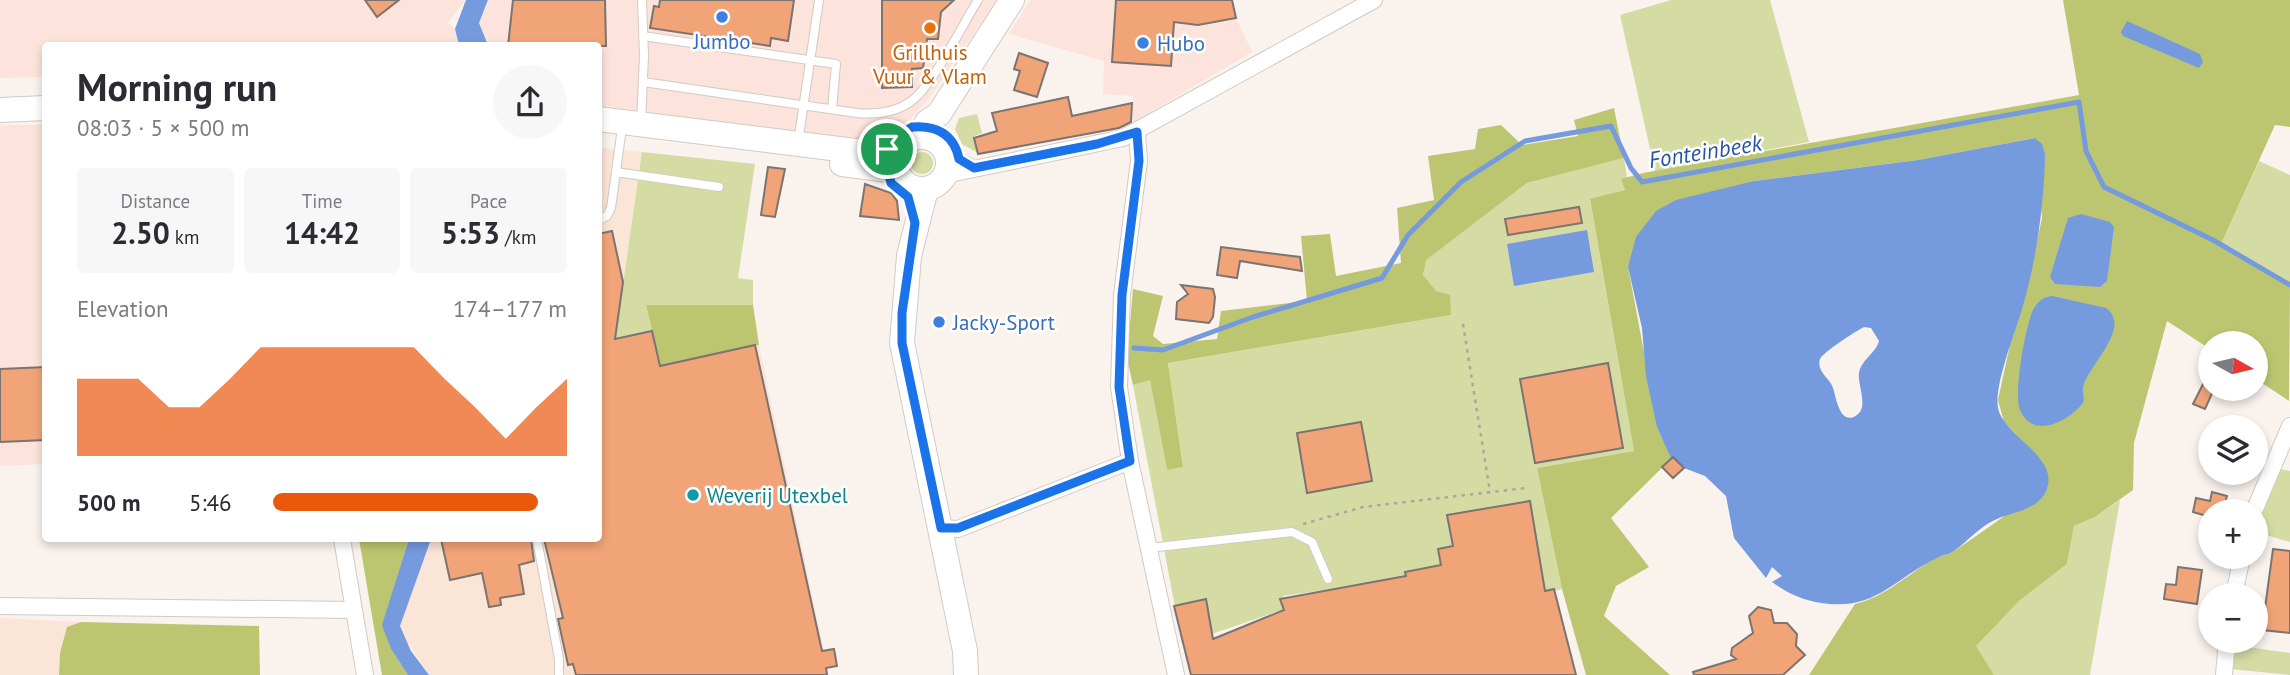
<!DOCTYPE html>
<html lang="en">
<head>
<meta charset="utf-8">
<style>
	body { margin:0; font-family:"PT Sans",sans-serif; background:#f7f7f7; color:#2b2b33; height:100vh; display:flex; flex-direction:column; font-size:26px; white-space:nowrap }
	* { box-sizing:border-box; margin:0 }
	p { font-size:23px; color:#7c7c81 }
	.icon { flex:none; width:38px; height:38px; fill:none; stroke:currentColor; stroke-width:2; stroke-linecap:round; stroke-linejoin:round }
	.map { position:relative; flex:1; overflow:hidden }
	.sheet { position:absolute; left:42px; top:42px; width:560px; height:500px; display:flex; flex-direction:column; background:#fff; border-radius:7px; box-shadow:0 4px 10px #0003 }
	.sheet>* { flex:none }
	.needle { width:46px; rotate:98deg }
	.tools { position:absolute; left:2198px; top:331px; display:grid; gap:14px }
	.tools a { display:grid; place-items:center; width:70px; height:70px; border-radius:50%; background:#fff; box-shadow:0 4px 10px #0003; font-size:35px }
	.pin { position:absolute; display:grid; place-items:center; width:60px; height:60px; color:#fff; margin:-30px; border:4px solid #fff; border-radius:50%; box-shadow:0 2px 7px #0007 }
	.round { display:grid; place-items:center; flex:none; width:74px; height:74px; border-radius:37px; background:#f7f7f7 }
	.head { display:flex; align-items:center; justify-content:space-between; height:119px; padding:0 35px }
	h1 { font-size:38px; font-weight:800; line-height:52px }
	.metrics { display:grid; grid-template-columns:repeat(3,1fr); gap:10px; height:119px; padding:7px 35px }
	.metrics div { display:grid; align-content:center; border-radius:7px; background:#f7f7f7; text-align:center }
	.metrics b { font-size:30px; font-weight:800 }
	.metrics small { font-size:19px; font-weight:400 }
	.metrics p { font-size:19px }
	.chart { height:196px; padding:14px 35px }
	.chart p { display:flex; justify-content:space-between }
	.chart svg { width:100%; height:126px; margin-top:7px; fill:#ea580c; opacity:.7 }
	ul { padding:0 35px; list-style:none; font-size:23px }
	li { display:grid; grid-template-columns:112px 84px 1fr; align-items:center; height:52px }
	li i { height:18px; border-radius:9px; background:#ea580c }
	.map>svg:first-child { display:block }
	.commercial { fill:#fce3db }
	.industrial { fill:#fae5d7 }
	.green { fill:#d4dca3 }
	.forest { fill:#bcc671 }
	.water { fill:#759ade; fill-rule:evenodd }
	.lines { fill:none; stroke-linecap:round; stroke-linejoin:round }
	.stream { stroke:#759ade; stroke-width:5 }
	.building { fill:#f1a478; stroke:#7b7470; stroke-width:2 }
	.service-casing { stroke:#d1cac5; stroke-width:10 }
	.minor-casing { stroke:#d1cac5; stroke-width:18 }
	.primary-casing { stroke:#d1cac5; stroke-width:26 }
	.path { stroke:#aca6a2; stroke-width:2.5; stroke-dasharray:3.5 5; stroke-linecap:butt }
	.service { stroke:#fff; stroke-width:8 }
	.minor { stroke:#fff; stroke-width:16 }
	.primary { stroke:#fff; stroke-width:24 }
	.route-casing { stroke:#fff; stroke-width:14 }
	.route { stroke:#1a73e8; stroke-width:9 }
	.shop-dot { fill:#3f7fe0; stroke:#fff; stroke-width:2.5 }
	.food-dot { fill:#e8710a; stroke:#fff; stroke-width:2.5 }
	.culture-dot { fill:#0f9aa8; stroke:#fff; stroke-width:2.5 }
	.labels { text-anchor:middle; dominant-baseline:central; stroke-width:5; stroke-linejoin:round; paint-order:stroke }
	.shop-label { font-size:21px; fill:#366cbe; stroke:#fff; text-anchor:start }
	.food-label { font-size:21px; fill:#c56008; stroke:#fff }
	.culture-label { font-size:21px; fill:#0d838f; stroke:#fff; text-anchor:start }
	.water-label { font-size:23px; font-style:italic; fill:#2a53a4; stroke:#fff }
</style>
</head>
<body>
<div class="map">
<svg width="2290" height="675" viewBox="0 0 2290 675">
	<rect width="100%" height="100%" fill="#f9f2ed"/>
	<!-- commercial -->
	<path class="commercial" d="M 0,0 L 465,0 L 448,23 L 455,29 L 459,45 L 46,46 L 45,77 L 0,78 Z
		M 489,0 L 997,0 L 925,104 L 904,125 L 885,136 L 863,143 L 599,105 L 598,46 L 488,45 L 479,23 Z
		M 1030,0 L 1232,0 L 1236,18 L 1252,52 L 1133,122 L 1133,96 L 1103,94 L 1104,61 L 1009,34 Z
		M 0,125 L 45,125 L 45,464 L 0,466 Z"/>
	<!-- industrial -->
	<path class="industrial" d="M 599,148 L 642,152 L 615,338 L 652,331 L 661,366 L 759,345 L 829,675 L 429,675 L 401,632 L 400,618 L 428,539 L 598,539 Z
		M 0,618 L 81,622 L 67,627 L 60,653 L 59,675 L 0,675 Z"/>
	<!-- green -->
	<path class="green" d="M 1671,0 L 1770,0 L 1809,142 L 1655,171 L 1620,15 Z
		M 977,114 L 982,133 L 974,136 L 978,153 L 962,144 L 955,129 L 959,118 Z
		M911 163a11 11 0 1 1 22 0a11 11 0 1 1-22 0Z
		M 642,152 L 755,164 L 738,278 L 753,280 L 753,305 L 646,305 L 652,331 L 615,339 Z
		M 1624,158 L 1627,178 L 1622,179 L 1625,190 L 1590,200 L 1634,451 L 1537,468 L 1562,589 L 1418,626 L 1405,578 L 1283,596 L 1285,609 L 1182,644 L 1133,385 L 1150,379 L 1167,470 L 1183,466 L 1168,363 L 1451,315 L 1423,275 L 1425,260 L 1527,183 Z
		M 2259,161 L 2290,175 L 2290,284 L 2222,242 Z
		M 2280,469 L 2290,471 L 2290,542 L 2256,532 L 2256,524 Z
		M 2120,500 L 2090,675 L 1994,675 L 1975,646 L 2019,601 L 2067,564 L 2074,526 L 2095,517 Z
		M 2234,645 L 2290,653 L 2290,675 L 2231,669 Z"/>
	<!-- forest -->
	<path class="forest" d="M 2063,0 L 2290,0 L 2290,127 L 2275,125 L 2222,242 L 2290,284 L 2289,401 L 2256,379 L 2256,343 L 2210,343 L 2210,349 L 2167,321 L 2134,443 L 2133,490 L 2095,517 L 2074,526 L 2067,564 L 2019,601 L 1976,646 L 1994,675 L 1809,675 L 1855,604 C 1885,597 1908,574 1934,559 C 1940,556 1947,555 1954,551 C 1987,529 2018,507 2048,482 L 2040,459 L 2004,422 L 1998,400 L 2010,345 L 2023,305 L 2042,218 L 2035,138 L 1918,160 L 1754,181 L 1628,267 L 1659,432 L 1673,457 L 1611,518 L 1649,567 L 1616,586 L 1604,616 L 1670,675 L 1586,675 L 1562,589 L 1537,468 L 1634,451 L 1590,199 L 1625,190 L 1621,179 L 1643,173 L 2079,95 Z
		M 1614,108 L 1624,158 L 1527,183 L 1426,260 L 1423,275 L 1436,291 L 1450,295 L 1451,315 L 1168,363 L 1183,467 L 1167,470 L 1150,380 L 1133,385 L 1127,358 L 1133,289 L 1163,296 L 1153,336 L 1163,344 L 1217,339 L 1221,311 L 1307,301 L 1301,236 L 1330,234 L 1336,276 L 1401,263 L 1397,208 L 1434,200 L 1428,156 L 1475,149 L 1478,129 L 1501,125 L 1522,145 L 1578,136 L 1574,120 Z
		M 646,305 L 753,305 L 759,345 L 660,366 Z
		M 359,539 L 409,539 L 383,625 L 391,649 L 408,675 L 382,675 Z
		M 81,622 L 259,626 L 260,675 L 59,675 L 60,653 L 67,627 Z"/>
	<!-- water -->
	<path class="water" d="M 466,0 L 488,0 L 479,23 L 488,45 L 459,45 L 455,29 Z
		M 2127,21 L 2200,54 L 2203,62 L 2199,68 L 2123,36 L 2121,32 Z
		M 2035,138 L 2042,144 L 2045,154 C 2044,205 2037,256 2023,306 C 2016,331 1994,384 1998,408 C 2004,437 2061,457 2046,491 C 2038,510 2012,512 1997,519 C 1981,525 1968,541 1954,551 C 1948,555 1941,555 1935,559 C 1891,581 1875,611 1821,603 C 1803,600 1787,593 1772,582 L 1782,576 L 1772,567 L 1766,578 L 1734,538 L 1726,496 L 1705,476 L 1684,468 L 1671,458 L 1657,427 L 1646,376 L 1642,328 L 1628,267 L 1636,237 L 1656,211 L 1676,200 L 1754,181 L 1918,160 ZM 1864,327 L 1871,328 L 1879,341 C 1876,353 1861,360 1859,373 C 1857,384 1869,407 1857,415 C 1840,427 1836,397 1833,388 C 1830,378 1816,372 1820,359 C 1822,353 1856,331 1864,327 Z
		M 2081,214 L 2110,222 L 2114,227 L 2107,281 L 2100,287 L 2055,284 L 2050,277 L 2068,218 Z
		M 1587,230 L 1594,272 L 1514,286 L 1507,244 Z
		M 2052,296 L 2106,308 C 2133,327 2087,367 2083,387 C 2082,393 2085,397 2083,403 C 2070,420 2033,441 2020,410 C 2013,395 2026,322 2034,308 C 2039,300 2044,297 2052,296 Z
		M 409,539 L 431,539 L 400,626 L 411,651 L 429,675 L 408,675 L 391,649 L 382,625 Z"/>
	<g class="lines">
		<!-- stream -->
		<path class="stream" d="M 1134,348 L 1163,350 L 1253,317 L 1382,278 L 1408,235 L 1461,182 L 1525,141 L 1611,126 L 1631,168 L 1642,182 L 2079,102 L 2086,151 L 2104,187 L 2213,240 L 2290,285"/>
	</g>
	<!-- building -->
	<path class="building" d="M 365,0 L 399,0 L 377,17 Z
		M 513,0 L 605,0 L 606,46 L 508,46 Z
		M 660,0 L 794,0 L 788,41 L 771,38 L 770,46 L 650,28 L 654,6 L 659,7 Z
		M 882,0 L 954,0 L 941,12 L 938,39 L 927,39 L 923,68 L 912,69 L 912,87 L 882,88 Z
		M 1116,0 L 1232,0 L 1236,18 L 1198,25 L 1174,22 L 1171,66 L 1112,62 Z
		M 1019,53 L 1048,63 L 1037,97 L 1014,90 L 1020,71 L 1014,69 Z
		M 1068,97 L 1072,116 L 1132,103 L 1131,122 L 1119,128 L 978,154 L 974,138 L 997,131 L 992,113 Z
		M 768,167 L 785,169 L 775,217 L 761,215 Z
		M 865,184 L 891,193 L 897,201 L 899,220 L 860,216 Z
		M 1579,207 L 1582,223 L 1508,235 L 1505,219 Z
		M 612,231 L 623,282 L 615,339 L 652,331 L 660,366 L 755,345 L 822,651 L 834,649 L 837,666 L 826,668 L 827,675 L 576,675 L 573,664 L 568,665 L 558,619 L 563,618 L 544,539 L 598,539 L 598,234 Z
		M 1221,247 L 1300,257 L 1302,271 L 1240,261 L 1237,278 L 1217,275 Z
		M 1181,285 L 1213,289 L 1215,297 L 1213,317 L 1209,323 L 1176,319 L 1177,302 L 1188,294 Z
		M 1608,363 L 1623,448 L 1535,463 L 1520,379 Z
		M 46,367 L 46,440 L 0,442 L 0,369 Z
		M 2203,384 L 2214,389 L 2205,409 L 2193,404 Z
		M 1361,422 L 1372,481 L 1307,493 L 1297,433 Z
		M 1673,457 L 1684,468 L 1673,478 L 1662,467 Z
		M 2212,492 L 2227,496 L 2223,511 L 2210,511 L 2210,517 L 2193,512 L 2196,498 L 2210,501 Z
		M 1530,501 L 1545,591 L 1554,589 L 1576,675 L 1191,675 L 1174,606 L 1206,599 L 1213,639 L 1284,610 L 1280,599 L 1406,576 L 1405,572 L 1441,565 L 1438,549 L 1453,546 L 1447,515 Z
		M 441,539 L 531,539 L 534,561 L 519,565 L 524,594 L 500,598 L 501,605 L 489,607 L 482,573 L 450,580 Z
		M 2273,549 L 2290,551 L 2290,633 L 2262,630 Z
		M 2178,567 L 2202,570 L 2197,604 L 2164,599 L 2166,584 L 2176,585 Z
		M 1758,607 L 1771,610 L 1774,623 L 1787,623 L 1797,634 L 1796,646 L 1805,655 L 1783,675 L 1694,675 L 1693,672 L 1736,659 L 1731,655 L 1732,648 L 1753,633 L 1749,616 Z"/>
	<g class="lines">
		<defs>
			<path id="service" d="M 643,36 L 836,64 L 832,109
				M 643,82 L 857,113 C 877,115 900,112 915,98 C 934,82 963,24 978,0
				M 641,123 L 644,56 L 642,0
				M 798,143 L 819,0
				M 616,172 L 719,187
				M 598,220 L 607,216 L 611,208 L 621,135
				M 537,539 L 559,659 L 559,675
				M 1149,548 L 1292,532 L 1312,542 L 1328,579"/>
			<path id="minor" d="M 1137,132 L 1139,161 L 1122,295 L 1119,387 L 1130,461 L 1176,675
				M 948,156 L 973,168
				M 945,175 L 1123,138 L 1374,0
				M 2254,511 L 2290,426
				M 941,528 L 958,529 L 1130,461
				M 342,539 L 365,675
				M 2234,595 L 2242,556
				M 0,606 L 354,610
				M 2224,675 L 2227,640"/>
			<path id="primary" d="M 0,110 L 46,108
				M 598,119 L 855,151 L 901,147
				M 921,136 L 927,122 L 939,114 L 1012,0
				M896 163a26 26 0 1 1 52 0a26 26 0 1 1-52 0Z
				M 842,164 L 897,171
				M 926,189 L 909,256 L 902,343 L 965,651 L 966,675"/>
		</defs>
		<!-- service casing -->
		<use href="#service" class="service-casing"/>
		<!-- minor casing -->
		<use href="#minor" class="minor-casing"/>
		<!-- primary casing -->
		<use href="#primary" class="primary-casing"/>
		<!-- path -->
		<path class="path" d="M 1463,324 L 1490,492
			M 1303,524 L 1363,507 L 1526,488"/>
		<!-- service -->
		<use href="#service" class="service"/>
		<!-- minor -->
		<use href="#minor" class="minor"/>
		<!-- primary -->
		<use href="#primary" class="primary"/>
	</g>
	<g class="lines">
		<defs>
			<path id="route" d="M 912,127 C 936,125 954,134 959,159 L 974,168 L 1097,144 L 1137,132 L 1139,161 L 1122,295 L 1119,387 L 1130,461 L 958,528 L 941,528 L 902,343 L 902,313 L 915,223 L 908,197 L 891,183 L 885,160 L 894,138 Z"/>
		</defs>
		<!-- route casing -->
		<use href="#route" class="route-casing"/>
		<!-- route -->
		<use href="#route" class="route"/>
	</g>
	<!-- markers -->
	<g class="shop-dot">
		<circle cx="722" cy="17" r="7"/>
		<circle cx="1143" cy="43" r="7"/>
		<circle cx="939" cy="322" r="7"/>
	</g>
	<circle class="food-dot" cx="930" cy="28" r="7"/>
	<circle class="culture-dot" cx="693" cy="495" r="7"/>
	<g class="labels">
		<!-- shop labels -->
		<g class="shop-label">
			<text x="722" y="41" text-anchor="middle">Jumbo</text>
			<text x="1157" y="43">Hubo</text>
			<text x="953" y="322">Jacky-Sport</text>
		</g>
		<!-- food labels -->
		<g class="food-label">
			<text x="930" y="52">Grillhuis<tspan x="930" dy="24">Vuur &amp; Vlam</tspan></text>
		</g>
		<!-- culture labels -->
		<g class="culture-label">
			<text x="707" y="495">Weverij Utexbel</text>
		</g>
		<!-- water labels -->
		<g class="water-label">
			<text transform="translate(1705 151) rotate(-9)">Fonteinbeek</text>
		</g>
	</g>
</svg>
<div class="tools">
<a><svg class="needle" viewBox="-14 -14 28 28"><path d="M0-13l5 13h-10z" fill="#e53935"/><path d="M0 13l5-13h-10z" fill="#7c7c81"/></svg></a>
<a><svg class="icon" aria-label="layers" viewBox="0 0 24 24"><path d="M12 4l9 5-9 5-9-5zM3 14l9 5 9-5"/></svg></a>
<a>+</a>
<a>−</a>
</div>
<div class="pin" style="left:887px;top:149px;background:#1e9e55"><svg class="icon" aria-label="arrive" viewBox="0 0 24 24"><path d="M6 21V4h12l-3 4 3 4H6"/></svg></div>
<section class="sheet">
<div class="head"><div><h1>Morning run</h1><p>08:03 · 5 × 500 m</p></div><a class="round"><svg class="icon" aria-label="share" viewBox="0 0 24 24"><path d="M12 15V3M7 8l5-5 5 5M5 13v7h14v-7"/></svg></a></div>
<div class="metrics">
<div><p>Distance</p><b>2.50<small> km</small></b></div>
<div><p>Time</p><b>14:42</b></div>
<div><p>Pace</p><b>5:53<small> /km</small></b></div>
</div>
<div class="chart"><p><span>Elevation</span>174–177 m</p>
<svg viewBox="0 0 160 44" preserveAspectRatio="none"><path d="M0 44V17L10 17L20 17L30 27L40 27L50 17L60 6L70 6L80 6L90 6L100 6L110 6L120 17L130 27L140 38L150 27L160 17V44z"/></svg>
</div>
<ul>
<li><b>500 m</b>5:46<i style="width:90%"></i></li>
</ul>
</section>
</div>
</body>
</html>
